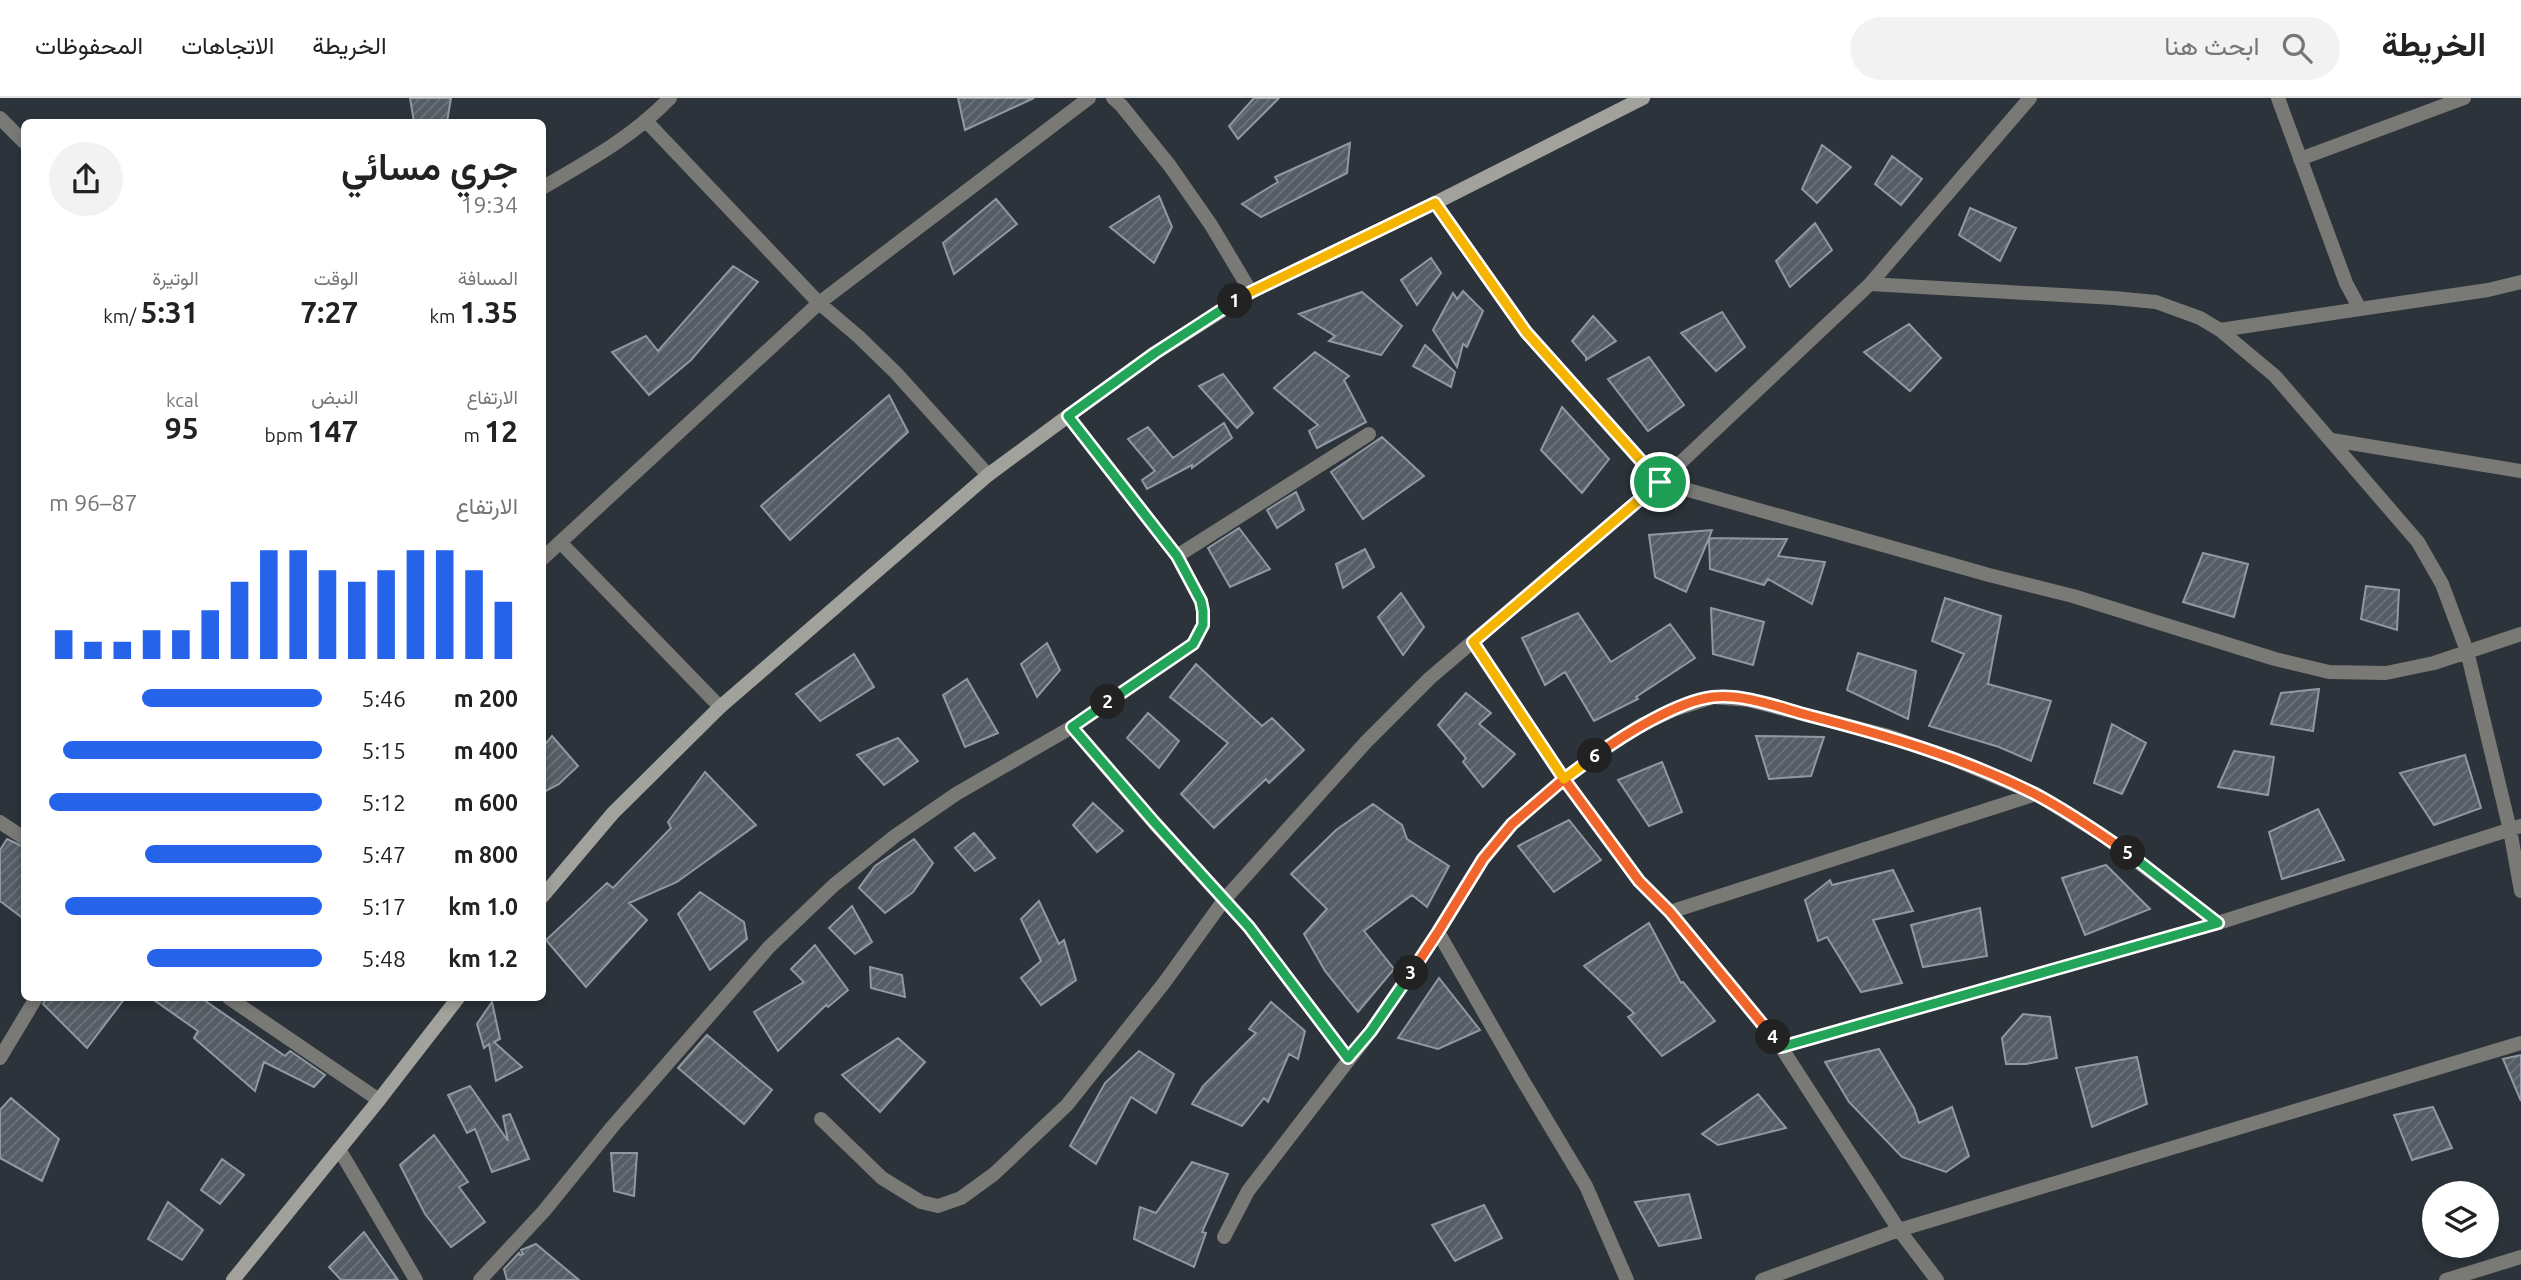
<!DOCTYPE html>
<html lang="ar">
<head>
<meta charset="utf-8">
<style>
	body { margin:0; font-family:Ubuntu,Vazirmatn,sans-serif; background:#f2f2f2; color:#222; direction:rtl; height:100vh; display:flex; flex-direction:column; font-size:26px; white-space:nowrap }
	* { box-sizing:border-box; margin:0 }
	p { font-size:23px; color:#767676 }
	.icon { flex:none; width:38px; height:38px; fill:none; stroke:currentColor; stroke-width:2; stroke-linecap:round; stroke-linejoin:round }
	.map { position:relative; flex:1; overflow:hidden; direction:ltr }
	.sheet { position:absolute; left:21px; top:21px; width:525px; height:882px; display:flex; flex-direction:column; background:#fff; border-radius:10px; box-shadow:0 4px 10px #0003; direction:rtl }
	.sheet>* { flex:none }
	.controls { position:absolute; left:2422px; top:1083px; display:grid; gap:14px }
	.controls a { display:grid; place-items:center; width:77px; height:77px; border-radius:50%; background:#fff; box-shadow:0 4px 10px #0003; font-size:35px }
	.pin { position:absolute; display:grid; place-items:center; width:60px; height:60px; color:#fff; margin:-30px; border:4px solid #fff; border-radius:50%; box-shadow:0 2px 7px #0007 }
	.km { position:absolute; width:35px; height:35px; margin:-18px; border-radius:50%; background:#222; color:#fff; font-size:19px; line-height:35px; text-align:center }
	.round { display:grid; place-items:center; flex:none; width:74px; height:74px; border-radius:37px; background:#f2f2f2 }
	.headline { display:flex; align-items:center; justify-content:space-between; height:119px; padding:0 28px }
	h1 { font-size:38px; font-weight:600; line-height:52px }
	.stats { display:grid; grid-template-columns:repeat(3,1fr); gap:10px; height:119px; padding:7px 28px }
	.stats div { display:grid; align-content:center }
	.stats b { font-size:30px; font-weight:600 }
	.stats small { font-size:19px; font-weight:400 }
	.stats p { font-size:19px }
	.chart { height:196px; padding:14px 28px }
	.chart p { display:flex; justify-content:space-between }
	.chart svg { width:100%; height:126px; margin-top:7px; stroke:#2563eb; stroke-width:6 }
	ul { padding:0 28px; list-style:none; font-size:23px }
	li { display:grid; grid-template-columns:112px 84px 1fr; align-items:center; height:52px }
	li i { height:18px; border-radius:9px; background:#2563eb }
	header { display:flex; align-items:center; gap:42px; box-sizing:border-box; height:98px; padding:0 35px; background:#fff; border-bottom:2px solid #e0e0e0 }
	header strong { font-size:33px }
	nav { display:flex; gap:38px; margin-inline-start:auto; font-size:24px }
	.search { width:490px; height:63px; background:#f2f2f2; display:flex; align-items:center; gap:18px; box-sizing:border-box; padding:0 24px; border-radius:38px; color:#767676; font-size:26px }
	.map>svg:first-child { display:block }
	.building { fill:url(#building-hatch); stroke:#9098a1; stroke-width:2 }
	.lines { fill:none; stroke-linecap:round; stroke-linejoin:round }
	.street { stroke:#797a75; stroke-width:14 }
	.secondary { stroke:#a1a29b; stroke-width:14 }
	.split-1-casing { stroke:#fff; stroke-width:14 }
	.split-2-casing { stroke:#fff; stroke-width:14 }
	.split-3-casing { stroke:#fff; stroke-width:14 }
	.split-4-casing { stroke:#fff; stroke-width:14 }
	.split-5-casing { stroke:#fff; stroke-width:14 }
	.split-6-casing { stroke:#fff; stroke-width:14 }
	.split-7-casing { stroke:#fff; stroke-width:14 }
	.split-1 { stroke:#f5b400; stroke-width:9 }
	.split-2 { stroke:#22a559; stroke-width:9 }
	.split-3 { stroke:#22a559; stroke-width:9 }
	.split-4 { stroke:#f0652b; stroke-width:9 }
	.split-5 { stroke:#22a559; stroke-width:9 }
	.split-6 { stroke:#f0652b; stroke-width:9 }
	.split-7 { stroke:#f5b400; stroke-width:9 }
</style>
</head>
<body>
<header>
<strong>الخريطة</strong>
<div class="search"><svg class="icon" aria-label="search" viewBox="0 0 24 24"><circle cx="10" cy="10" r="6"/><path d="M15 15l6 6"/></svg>ابحث هنا</div>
<nav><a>الخريطة</a><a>الاتجاهات</a><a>المحفوظات</a></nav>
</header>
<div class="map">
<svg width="2521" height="1182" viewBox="0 0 2521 1182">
	<defs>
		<pattern id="building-hatch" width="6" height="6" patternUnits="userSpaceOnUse" patternTransform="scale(1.75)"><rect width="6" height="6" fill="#555c64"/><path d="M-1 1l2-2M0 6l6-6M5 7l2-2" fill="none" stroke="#6e747b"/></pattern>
	</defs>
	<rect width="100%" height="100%" fill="#2c333a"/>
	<!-- building -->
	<path class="building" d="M 410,0 L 451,0 L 447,24 L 414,24 Z
		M 958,0 L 1034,0 L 965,32 Z
		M 1254,0 L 1279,0 L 1238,41 L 1229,28 Z
		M 1350,45 L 1347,75 L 1261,119 L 1242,106 L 1278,84 L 1275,79 Z
		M 1822,47 L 1851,69 L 1817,105 L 1802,91 Z
		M 1892,58 L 1922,81 L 1901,107 L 1875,86 Z
		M 1159,98 L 1172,129 L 1154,165 L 1110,129 Z
		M 996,101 L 1017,126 L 954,176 L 943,145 Z
		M 1970,110 L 2016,130 L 2000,163 L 1959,137 Z
		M 1815,125 L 1832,152 L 1790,189 L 1776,163 Z
		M 1431,160 L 1441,175 L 1417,207 L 1401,182 Z
		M 733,168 L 758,184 L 691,262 L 649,297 L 612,254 L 646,238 L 658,253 Z
		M 1463,193 L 1483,213 L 1467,249 L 1463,246 L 1457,269 L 1433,232 L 1453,195 L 1457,201 Z
		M 1362,194 L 1402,228 L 1381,257 L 1329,243 L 1335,238 L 1299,216 Z
		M 1722,214 L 1745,249 L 1716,273 L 1681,235 Z
		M 1593,218 L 1616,243 L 1586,262 L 1586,259 L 1572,243 Z
		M 1909,226 L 1941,260 L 1910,293 L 1864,254 Z
		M 1425,247 L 1455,274 L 1451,289 L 1413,268 Z
		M 1315,254 L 1349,278 L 1344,282 L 1366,324 L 1317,350 L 1309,333 L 1318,327 L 1274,290 Z
		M 1649,259 L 1684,307 L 1648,333 L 1608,281 Z
		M 1223,276 L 1253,315 L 1237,330 L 1199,288 Z
		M 889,297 L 908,334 L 790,442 L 761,408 Z
		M 1562,309 L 1609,361 L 1582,395 L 1541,352 Z
		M 1224,325 L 1232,340 L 1192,370 L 1192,367 L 1147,391 L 1142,382 L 1155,373 L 1128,341 L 1148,329 L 1173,360 Z
		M 1382,339 L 1424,378 L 1363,421 L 1331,374 Z
		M 1296,394 L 1304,412 L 1277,430 L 1267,412 Z
		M 1239,430 L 1270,471 L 1230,489 L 1208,450 Z
		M 1712,432 L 1709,440 L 1787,441 L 1778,458 L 1825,464 L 1812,506 L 1768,481 L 1764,487 L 1710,471 L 1709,440 L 1686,494 L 1655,479 L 1649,437 Z
		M 1365,451 L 1374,469 L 1343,490 L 1336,466 Z
		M 2203,455 L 2248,466 L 2234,519 L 2183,504 Z
		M 2366,488 L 2399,492 L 2397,532 L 2361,521 Z
		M 1401,495 L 1424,529 L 1403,557 L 1378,519 Z
		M 1945,500 L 2001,518 L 1988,586 L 2051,603 L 2031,663 L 1999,649 L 1929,628 L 1964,556 L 1932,543 Z
		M 1711,510 L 1764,524 L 1753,567 L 1713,556 Z
		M 1578,515 L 1611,564 L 1670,526 L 1695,560 L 1636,599 L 1638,601 L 1594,623 L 1565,574 L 1545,587 L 1522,540 Z
		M 1047,545 L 1060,572 L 1037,599 L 1021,566 Z
		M 1858,555 L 1916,573 L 1908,621 L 1847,592 Z
		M 854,556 L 874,589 L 820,623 L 796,596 Z
		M 1196,566 L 1262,628 L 1272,620 L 1304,652 L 1269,685 L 1266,681 L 1214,730 L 1181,696 L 1228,645 L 1170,599 Z
		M 967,581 L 998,635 L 965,649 L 943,597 Z
		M 2319,591 L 2313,633 L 2271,626 L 2281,595 Z
		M 1466,595 L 1491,615 L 1479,626 L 1515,656 L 1483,689 L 1463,664 L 1466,660 L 1438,627 Z
		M 1148,615 L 1179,643 L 1159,670 L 1127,640 Z
		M 2112,626 L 2146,645 L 2122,696 L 2094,685 Z
		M 552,638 L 578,668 L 559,686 L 542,695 L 542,650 Z
		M 1756,638 L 1824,639 L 1811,678 L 1769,681 Z
		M 898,640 L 918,663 L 884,687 L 857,657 Z
		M 2234,653 L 2274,659 L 2268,697 L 2218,689 Z
		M 2465,657 L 2481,710 L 2434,727 L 2400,675 Z
		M 1662,664 L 1682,714 L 1649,728 L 1618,682 Z
		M 705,674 L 756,727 L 677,784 L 629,805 L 647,822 L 586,889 L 546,842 L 607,785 L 613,790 L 671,730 L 668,724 Z
		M 1093,705 L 1123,733 L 1097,754 L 1073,727 Z
		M 1373,706 L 1402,727 L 1407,741 L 1449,768 L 1427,809 L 1412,797 L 1364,833 L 1394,871 L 1358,914 L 1325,873 L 1304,836 L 1327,811 L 1291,776 L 1336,732 Z
		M 2318,711 L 2344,762 L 2282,781 L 2269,734 Z
		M 1569,722 L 1601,762 L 1554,794 L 1518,748 Z
		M 974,735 L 995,760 L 975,773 L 955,750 Z
		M 7,741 L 24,749 L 24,821 L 0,803 L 0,752 Z
		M 914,741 L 933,765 L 913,794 L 885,815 L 859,790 L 875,768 Z
		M 2106,767 L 2150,811 L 2085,837 L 2062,780 Z
		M 1893,772 L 1913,813 L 1873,822 L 1902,885 L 1861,894 L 1827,839 L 1818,843 L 1805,802 L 1830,782 L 1832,787 Z
		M 700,794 L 744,824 L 747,841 L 710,872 L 678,816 Z
		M 1039,803 L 1059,846 L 1064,842 L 1076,882 L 1041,907 L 1021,880 L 1041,863 L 1021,821 Z
		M 852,808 L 872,844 L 855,856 L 829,830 Z
		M 1980,810 L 1987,858 L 1923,869 L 1911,827 Z
		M 1649,825 L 1681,885 L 1683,884 L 1715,923 L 1662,958 L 1628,919 L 1634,915 L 1584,868 Z
		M 815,847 L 848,892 L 828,909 L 826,907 L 778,953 L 754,914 L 804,884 L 791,871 Z
		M 870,869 L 902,877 L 905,899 L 871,890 Z
		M 1439,880 L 1480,932 L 1438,951 L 1398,940 Z
		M 46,900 L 125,900 L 87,950 L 43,906 Z
		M 151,900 L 201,900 L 285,958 L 290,953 L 325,977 L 314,989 L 264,964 L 255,993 L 194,940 L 198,933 Z
		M 492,904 L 500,941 L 494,944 L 522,969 L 496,983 L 489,946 L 484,950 L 477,926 Z
		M 1271,904 L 1305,933 L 1298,961 L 1289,956 L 1268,1004 L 1264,1000 L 1242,1028 L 1192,1006 L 1203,988 L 1256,935 L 1249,931 Z
		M 2023,916 L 2050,919 L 2057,960 L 2026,966 L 2006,966 L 2002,940 Z
		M 707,937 L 772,992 L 744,1026 L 678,970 Z
		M 898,940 L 925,964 L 880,1014 L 842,977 Z
		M 1879,951 L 1914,1010 L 1919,1025 L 1952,1009 L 1969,1058 L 1946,1074 L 1902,1059 L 1849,1004 L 1825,964 Z
		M 1139,953 L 1174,976 L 1156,1015 L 1131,999 L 1096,1066 L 1070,1048 L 1105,985 Z
		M 2521,957 L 2521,1003 L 2503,961 Z
		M 2137,959 L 2147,1006 L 2092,1029 L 2076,970 Z
		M 470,988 L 508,1043 L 503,1018 L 510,1016 L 529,1061 L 492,1074 L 475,1031 L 467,1035 L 448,997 Z
		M 1758,996 L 1786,1030 L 1718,1047 L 1702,1036 Z
		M 11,1000 L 59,1041 L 42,1083 L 0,1060 L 0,1012 Z
		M 2433,1009 L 2452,1050 L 2412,1062 L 2394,1017 Z
		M 434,1037 L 468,1084 L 459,1089 L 485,1124 L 451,1149 L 425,1116 L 400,1067 Z
		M 611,1055 L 637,1055 L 634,1098 L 614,1093 Z
		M 222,1061 L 244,1077 L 220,1106 L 201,1092 Z
		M 1192,1064 L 1228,1076 L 1202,1134 L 1206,1135 L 1194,1169 L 1134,1141 L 1140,1109 L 1156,1115 Z
		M 1689,1096 L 1701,1140 L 1659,1148 L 1635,1104 Z
		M 168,1104 L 203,1132 L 182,1162 L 148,1141 Z
		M 1484,1107 L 1502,1140 L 1455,1163 L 1432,1127 Z
		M 364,1134 L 398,1182 L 341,1182 L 329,1169 Z
		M 536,1146 L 579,1182 L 507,1182 L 504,1171 L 519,1155 L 520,1157 L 523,1156 L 521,1152 Z"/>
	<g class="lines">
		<!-- street -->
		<path class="street" d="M 1113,0 L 1121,7 L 1170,68 L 1211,127 L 1251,194
			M 2278,0 L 2346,185 L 2360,211 L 2488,192 L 2521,184
			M 0,20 L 24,44
			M 647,24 L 819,205 L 859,239 L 896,275 L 988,377
			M 2300,61 L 2464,0
			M 542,90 C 590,62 631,40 670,0
			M 1435,105 L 1526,234 L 1660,384 L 1989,477 L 2073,498 L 2275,561 L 2329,574 L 2386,575 L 2434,565 L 2521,536
			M 1870,186 L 2114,200 L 2156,204 L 2200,220 L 2220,232 L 2275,278 L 2418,444 L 2442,486 L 2467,553 L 2510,732 L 2521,793
			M 2220,232 L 2360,211
			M 2332,342 L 2521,373
			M 560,444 L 720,609
			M 1177,458 L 1369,336
			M 542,461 L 819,205 L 1089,0
			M 1473,544 L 1564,681 L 1639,783 L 1670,814 L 1781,949 L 1899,1132 L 1937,1182
			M 1072,629 L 1154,725 L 1249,829 L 1348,960
			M 0,724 L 24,740
			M 1670,814 L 2036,696
			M 1438,834 L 1522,981 L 1586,1088 L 1627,1182
			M 229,900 L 379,1002
			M 1781,949 L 2218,825 L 2521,728
			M 0,960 L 36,900
			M 821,1021 L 882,1080 L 921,1104 L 938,1108 L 961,1100 L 994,1076 L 1067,1007 L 1164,885 L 1224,802 L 1366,644 L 1430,580 L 1660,384 L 1870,186 L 2030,0
			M 339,1051 L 416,1182
			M 1224,1139 L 1248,1093 L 1371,933 L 1438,834 L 1483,761 L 1512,726 L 1564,681 L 1607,649 L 1643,626 L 1676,611 L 1713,599 L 1748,602 L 1889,638 L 1953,661 L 2036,696 L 2102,737 L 2218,825
			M 480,1182 L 544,1113 L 613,1028 L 769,849 L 834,787 L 895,738 L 956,696 L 1072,629 L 1193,546 L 1203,527 L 1203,513 L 1201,503 L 1177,458 L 1068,318
			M 1762,1182 L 1899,1132 L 2521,945
			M 2446,1182 L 2521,1159"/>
		<!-- secondary -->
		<path class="secondary" d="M 542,799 L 613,715 L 720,609 L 988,377 L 1068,318 L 1155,255 L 1251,194 L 1435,105 L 1643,0
			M 233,1182 L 379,1002 L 458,900"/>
	</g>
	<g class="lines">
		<defs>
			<path id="split-1" d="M 1235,203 L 1251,194 L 1435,105 L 1526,234 L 1660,384"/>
			<path id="split-2" d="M 1108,604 L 1193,546 L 1203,527 L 1203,513 L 1201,503 L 1177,458 L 1068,318 L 1155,255 L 1235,203"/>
			<path id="split-3" d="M 1108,604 L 1072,629 L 1154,724 L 1249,829 L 1348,960 L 1371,933 L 1411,875"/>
			<path id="split-4" d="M 1411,875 L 1438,834 L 1483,761 L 1512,726 L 1564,681 L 1639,783 L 1670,814 L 1773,939"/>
			<path id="split-5" d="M 1773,939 L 1781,949 L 2218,825 L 2128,755"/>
			<path id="split-6" d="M 1595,658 C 1623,637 1678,603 1713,599 C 1744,596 1778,609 1807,617 C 1885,637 1961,659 2033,695 C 2066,712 2098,734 2128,755"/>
			<path id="split-7" d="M 1595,658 L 1564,681 L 1473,544 L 1660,384"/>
		</defs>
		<!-- split-1 casing -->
		<use href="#split-1" class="split-1-casing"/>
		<!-- split-2 casing -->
		<use href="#split-2" class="split-2-casing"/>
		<!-- split-3 casing -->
		<use href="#split-3" class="split-3-casing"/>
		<!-- split-4 casing -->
		<use href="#split-4" class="split-4-casing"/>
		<!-- split-5 casing -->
		<use href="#split-5" class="split-5-casing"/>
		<!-- split-6 casing -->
		<use href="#split-6" class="split-6-casing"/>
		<!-- split-7 casing -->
		<use href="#split-7" class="split-7-casing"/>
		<!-- split-1 -->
		<use href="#split-1" class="split-1"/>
		<!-- split-2 -->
		<use href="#split-2" class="split-2"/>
		<!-- split-3 -->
		<use href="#split-3" class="split-3"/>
		<!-- split-4 -->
		<use href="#split-4" class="split-4"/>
		<!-- split-5 -->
		<use href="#split-5" class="split-5"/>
		<!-- split-6 -->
		<use href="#split-6" class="split-6"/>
		<!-- split-7 -->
		<use href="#split-7" class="split-7"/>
	</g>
</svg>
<div class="controls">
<a><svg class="icon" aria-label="layers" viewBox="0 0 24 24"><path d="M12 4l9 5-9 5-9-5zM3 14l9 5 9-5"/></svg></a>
</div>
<div class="pin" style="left:1660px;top:384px;background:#1e9e55"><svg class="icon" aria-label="arrive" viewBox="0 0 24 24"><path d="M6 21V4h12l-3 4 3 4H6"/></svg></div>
<b class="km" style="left:1235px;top:203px">1</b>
<b class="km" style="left:1108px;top:604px">2</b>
<b class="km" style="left:1411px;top:875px">3</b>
<b class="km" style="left:1773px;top:939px">4</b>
<b class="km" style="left:2128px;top:755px">5</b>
<b class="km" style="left:1595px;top:658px">6</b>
<section class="sheet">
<div class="headline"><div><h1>جري مسائي</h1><p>19:34</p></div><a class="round"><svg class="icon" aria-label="share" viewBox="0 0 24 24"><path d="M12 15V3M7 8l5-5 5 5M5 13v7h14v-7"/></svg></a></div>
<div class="stats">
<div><p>المسافة</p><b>1.35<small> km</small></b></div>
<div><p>الوقت</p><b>7:27</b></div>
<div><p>الوتيرة</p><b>5:31<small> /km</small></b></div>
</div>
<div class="stats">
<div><p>الارتفاع</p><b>12<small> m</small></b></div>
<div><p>النبض</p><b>147<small> bpm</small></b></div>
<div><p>kcal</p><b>95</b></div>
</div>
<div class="chart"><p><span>الارتفاع</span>87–96 m</p>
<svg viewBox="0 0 160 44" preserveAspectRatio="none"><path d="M5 44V34M15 44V38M25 44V38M35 44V34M45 44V34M55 44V27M65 44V17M75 44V6M85 44V6M95 44V13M105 44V17M115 44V13M125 44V6M135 44V6M145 44V13M155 44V24"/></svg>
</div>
<ul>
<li><b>200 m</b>5:46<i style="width:66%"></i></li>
<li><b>400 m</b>5:15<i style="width:95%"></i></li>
<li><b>600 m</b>5:12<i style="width:100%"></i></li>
<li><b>800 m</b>5:47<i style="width:65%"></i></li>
<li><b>1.0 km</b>5:17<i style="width:94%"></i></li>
<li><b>1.2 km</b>5:48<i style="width:64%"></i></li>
</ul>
</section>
</div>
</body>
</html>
